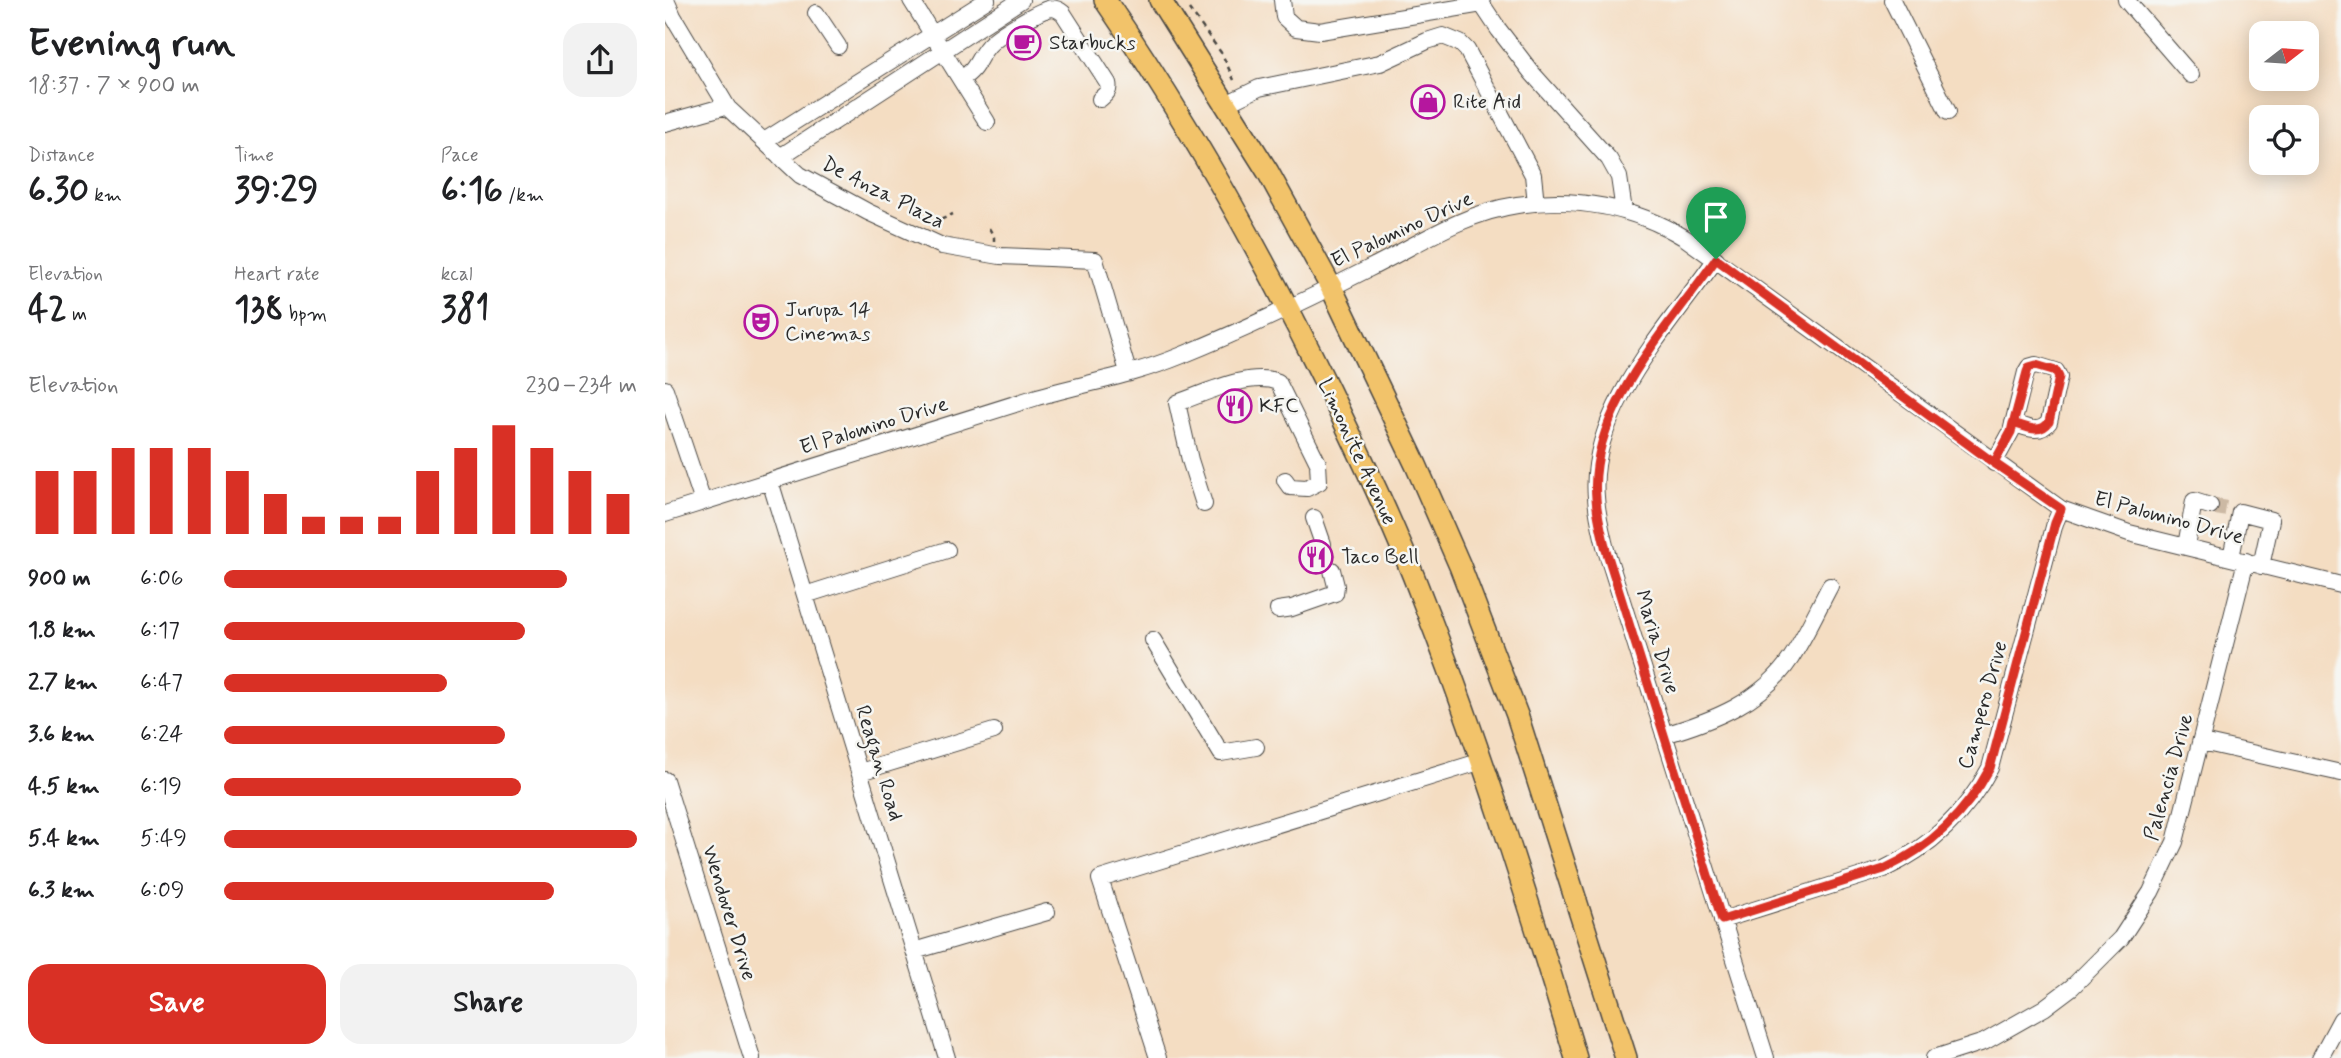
<!DOCTYPE html>
<html lang="en">
<head>
<meta charset="utf-8">
<style>
	body { margin:0; font-family:Mynerve,sans-serif; background:#f2f2f2; color:#202124; height:100vh; display:flex; flex-direction:column; font-size:26px; white-space:nowrap }
	* { box-sizing:border-box; margin:0 }
	p { font-size:23px; color:#757577 }
	.icon { flex:none; width:38px; height:38px; fill:none; stroke:currentColor; stroke-width:2; stroke-linecap:round; stroke-linejoin:round }
	.map { position:relative; flex:1; overflow:hidden }
	.details { display:flex; flex-direction:column; background:#fff; width:665px }
	.details>* { flex:none }
	.needle { width:46px; rotate:73deg }
	.tools { position:absolute; left:1584px; top:21px; display:grid; gap:14px }
	.tools a { display:grid; place-items:center; width:70px; height:70px; border-radius:14px; background:#fff; box-shadow:0 4px 18px #0003; font-size:35px }
	.pin { position:absolute; display:grid; place-items:center; width:60px; height:60px; color:#fff; margin:-72px -30px; border-radius:50% 50% 50% 0; rotate:-45deg; box-shadow:0 0 7px #0007 }
	.pin .icon { rotate:45deg }
	.round { display:grid; place-items:center; flex:none; width:74px; height:74px; border-radius:21px; background:#f2f2f2 }
	.overview { display:flex; align-items:center; justify-content:space-between; height:119px; padding:0 28px }
	h1 { font-size:38px; font-weight:700; line-height:52px }
	.stats { display:grid; grid-template-columns:repeat(3,1fr); gap:10px; height:119px; padding:7px 28px }
	.stats div { display:grid; align-content:center }
	.stats b { font-size:35px; font-weight:700 }
	.stats small { font-size:19px; font-weight:400 }
	.stats p { font-size:19px }
	.chart { height:196px; padding:14px 28px }
	.chart p { display:flex; justify-content:space-between }
	.chart svg { width:100%; height:126px; margin-top:7px; stroke:#d93025; stroke-width:6 }
	.action { display:flex; gap:14px; margin-top:auto; padding:14px 28px }
	.action a { flex:1; height:80px; border-radius:21px; background:#d93025; color:#fff; font-size:28px; font-weight:700; line-height:80px; text-align:center }
	.action a+a { background:#f2f2f2; color:#202124 }
	ul { padding:0 28px; list-style:none; font-size:23px }
	li { display:grid; grid-template-columns:112px 84px 1fr; align-items:center; height:52px }
	li i { height:18px; border-radius:9px; background:#d93025 }
	main { display:flex; flex:1; min-height:0 }
	.map>svg:first-child { display:block }
	.lines { fill:none; stroke-linecap:round; stroke-linejoin:round }
	.minor-tunnel { stroke:#ccb9a4; stroke-width:16; stroke-dasharray:16 8; stroke-linecap:butt }
	.minor-casing { stroke:#494642; stroke-width:18 }
	.major-casing { stroke:#494642; stroke-width:24 }
	.path { stroke:#494642; stroke-width:2.5; stroke-dasharray:5 5; stroke-linecap:butt }
	.minor { stroke:#fff; stroke-width:16 }
	.major { stroke:#f2c36a; stroke-width:21 }
	.route-casing { stroke:#fff; stroke-width:14 }
	.route { stroke:#d93025; stroke-width:9 }
	.labels { text-anchor:middle; dominant-baseline:central; stroke-width:5; stroke-linejoin:round; paint-order:stroke }
	.poi-label { font-size:21px; fill:#2b2b2b; stroke:#f6f6f2; text-anchor:start }
	.street-label { font-size:21px; fill:#2b2b2b; stroke:#f6f6f2 }
</style>
</head>
<body>
<main>
<section class="details">
<div class="overview"><div><h1>Evening run</h1><p>18:37 · 7 × 900 m</p></div><a class="round"><svg class="icon" aria-label="share" viewBox="0 0 24 24"><path d="M12 15V3M7 8l5-5 5 5M5 13v7h14v-7"/></svg></a></div>
<div class="stats">
<div><p>Distance</p><b>6.30<small> km</small></b></div>
<div><p>Time</p><b>39:29</b></div>
<div><p>Pace</p><b>6:16<small> /km</small></b></div>
</div>
<div class="stats">
<div><p>Elevation</p><b>42<small> m</small></b></div>
<div><p>Heart rate</p><b>138<small> bpm</small></b></div>
<div><p>kcal</p><b>381</b></div>
</div>
<div class="chart"><p><span>Elevation</span>230–234 m</p>
<svg viewBox="0 0 160 44" preserveAspectRatio="none"><path d="M5 44V22M15 44V22M25 44V14M35 44V14M45 44V14M55 44V22M65 44V30M75 44V38M85 44V38M95 44V38M105 44V22M115 44V14M125 44V6M135 44V14M145 44V22M155 44V30"/></svg>
</div>
<ul>
<li><b>900 m</b>6:06<i style="width:83%"></i></li>
<li><b>1.8 km</b>6:17<i style="width:73%"></i></li>
<li><b>2.7 km</b>6:47<i style="width:54%"></i></li>
<li><b>3.6 km</b>6:24<i style="width:68%"></i></li>
<li><b>4.5 km</b>6:19<i style="width:72%"></i></li>
<li><b>5.4 km</b>5:49<i style="width:100%"></i></li>
<li><b>6.3 km</b>6:09<i style="width:80%"></i></li>
</ul>
<div class="action"><a>Save</a><a>Share</a></div>
</section>
<div class="map">
<svg width="1676" height="1058" viewBox="0 0 1676 1058">
	<rect width="100%" height="100%" fill="#f6f6f2"/>
	<filter id="ink" filterUnits="userSpaceOnUse"><feTurbulence type="fractalNoise" baseFrequency=".0143" numOctaves="2"/><feDisplacementMap in="SourceGraphic" scale="14" xChannelSelector="R" yChannelSelector="G"/><feConvolveMatrix kernelMatrix="1 2 1 2 8 2 1 2 1" color-interpolation-filters="sRGB"/></filter>
	<filter id="wash" filterUnits="userSpaceOnUse"><feTurbulence type="fractalNoise" baseFrequency=".00686" numOctaves="4" result="noise"/><feDisplacementMap in="SourceGraphic" scale="28" xChannelSelector="R" yChannelSelector="G"/><feGaussianBlur stdDeviation="1.57" result="paint"/><feColorMatrix in="noise" values="0 0 0 0 0 0 0 0 0 0 0 0 0 0 0 0 0 1.4 0 .05"/><feComposite in="paint" operator="in"/></filter>
	<g filter="url(#wash)">
		<rect width="100%" height="100%" fill="#f4ddc2"/>
	</g>
	<g filter="url(#ink)">
		<g class="lines">
			<!-- minor-tunnel -->
			<path class="minor-tunnel" d="M 1545,506 L 1563,509
				M 658,544 L 667,570"/>
			<defs>
				<path id="minor" d="M 1,0 L 8,16 L 63,108 L 135,175 L 203,212 L 277,246 L 335,256 L 430,260 L 463,372
					M 246,0 L 322,122
					M 617,0 L 619,17 L 631,28 L 655,31 L 817,4
					M 814,0 L 834,30 L 867,73 L 944,159 L 954,177 L 959,211
					M 1227,0 L 1283,112
					M 1461,0 L 1526,75
					M 151,13 L 173,46
					M 296,79 C 315,68 312,55 327,42 C 335,34 372,12 383,9 C 389,7 393,9 398,13 L 443,83 C 445,91 441,94 435,99
					M 561,104 L 594,88 L 715,63 L 762,41 L 778,36 L 795,43 L 802,50 L 868,175 L 871,203
					M 0,123 L 61,106
					M 99,141 L 322,0
					M 115,157 L 356,0
					M 1051,259 C 1005,325 923,411 931,497 C 932,515 937,533 941,550 L 1101,1058
					M 0,389 L 38,502
					M 1329,463 L 1346,432 L 1361,372 L 1364,367 L 1371,365 L 1391,371 L 1394,377 L 1384,422 C 1374,435 1361,427 1348,423
					M 105,481 L 282,1058
					M 539,504 L 525,460 L 512,403 C 541,393 584,371 613,382 L 653,463 L 654,482 L 642,488 L 625,487 L 620,480
					M 0,514 C 123,475 246,436 369,398 C 417,384 469,375 515,356 C 579,330 642,300 703,269 C 752,245 798,213 852,205 C 911,196 969,207 1020,238 L 1396,509 L 1464,533 L 1676,585
					M 649,518 L 658,544
					M 1521,546 L 1529,501 L 1545,506
					M 1566,558 L 1575,512 L 1606,520 L 1596,566
					M 140,595 L 282,550
					M 613,610 L 627,608 L 670,593 L 671,586 L 667,570
					M 488,640 L 556,753 L 591,747
					M 999,735 C 1047,721 1097,702 1126,658 C 1141,635 1152,610 1165,586
					M 1537,742 L 1676,773
					M 195,772 L 329,731
					M 0,780 L 87,1058
					M 1057,920 L 1219,869 C 1266,847 1301,813 1325,768 L 1390,523 L 1396,509
					M 249,951 L 382,912
					M 493,1058 L 435,879 L 817,761
					M 1269,1058 L 1319,1042 L 1379,1008 L 1407,987 L 1456,938 L 1486,892 L 1510,842 L 1581,561
					M 1655,1058 L 1676,1019"/>
				<path id="major" d="M 440,0 C 525,124 598,255 664,390 C 697,459 730,527 757,598 C 816,748 864,903 911,1058
					M 495,0 L 603,172 L 666,287 L 751,465 L 795,566 L 852,715 L 961,1058"/>
			</defs>
			<!-- minor casing -->
			<use href="#minor" class="minor-casing"/>
			<!-- major casing -->
			<use href="#major" class="major-casing"/>
			<!-- path -->
			<path class="path" d="M 524,9 L 557,54 L 569,80
				M 270,225 L 269,223 L 288,214
				M 324,228 L 329,237 L 329,241"/>
			<!-- minor -->
			<use href="#minor" class="minor"/>
			<!-- major -->
			<use href="#major" class="major"/>
		</g>
	</g>
	<g class="lines" filter="url(#ink)">
		<defs>
			<path id="route" d="M 1051,259 L 1329,463 L 1346,432 L 1362,372 L 1364,367 L 1371,365 L 1391,371 L 1394,377 L 1384,422 C 1375,435 1361,427 1348,423 L 1346,432 L 1329,463 L 1396,509 L 1390,523 L 1325,768 C 1301,813 1266,847 1219,869 L 1057,920 L 941,550 C 937,533 932,515 931,498 C 923,410 1005,326 1051,259"/>
		</defs>
		<!-- route casing -->
		<use href="#route" class="route-casing"/>
		<!-- route -->
		<use href="#route" class="route"/>
	</g>
	<!-- icons -->
	<defs>
		<symbol id="cafe-ring" viewBox="-11 -11 22 22"><circle r="9.5" fill="#f6f6f2" stroke="#b5179e" stroke-width="1.5"/><path d="M-5.5-4.5H6V0H3Q3 3.5 0 3.5H-2.5Q-5.5 3.5-5.5 0ZM3-3.2v2h1.7v-2ZM-6 4.5H4V6H-6Z" fill="#b5179e"/></symbol>
		<symbol id="shop-ring" viewBox="-11 -11 22 22"><circle r="9.5" fill="#f6f6f2" stroke="#b5179e" stroke-width="1.5"/><path d="M-5-2.5h2.3a2.7 3.5 0 0 1 5.4 0H5L5.5 6h-11ZM-1.5-2.5h3a1.5 2.3 0 0 0-3 0Z" fill="#b5179e"/></symbol>
		<symbol id="theatre-ring" viewBox="-11 -11 22 22"><circle r="9.5" fill="#f6f6f2" stroke="#b5179e" stroke-width="1.5"/><path d="M-5-5.5Q0-4 5-5.5V0Q5 5 0 6Q-5 5-5 0ZM-3.3-2.5H-1v1.5H-3.3ZM1-2.5H3.3v1.5H1ZM-2.8 1Q0 5.5 2.8 1Z" fill="#b5179e"/></symbol>
		<symbol id="restaurant-ring" viewBox="-11 -11 22 22"><circle r="9.5" fill="#f6f6f2" stroke="#b5179e" stroke-width="1.5"/><path d="M-5-6h1v4h1v-4h1v4h1v-4h1v5L-1.5 .5V6h-2V.5L-5-1ZM5-6V6H3V1.5H1.5Q1.5-4 5-6Z" fill="#b5179e"/></symbol>
	</defs>
	<g fill-rule="evenodd">
		<use href="#cafe-ring" x="340" y="24" width="38" height="38"/>
		<use href="#shop-ring" x="744" y="83" width="38" height="38"/>
		<use href="#theatre-ring" x="77" y="303" width="38" height="38"/>
		<use href="#restaurant-ring" x="551" y="387" width="38" height="38"/>
		<use href="#restaurant-ring" x="632" y="538" width="38" height="38"/>
	</g>
	<g class="labels">
		<!-- poi labels -->
		<g class="poi-label">
			<text x="384" y="43">Starbucks</text>
			<text x="788" y="102">Rite Aid</text>
			<text x="120" y="310">Jurupa 14<tspan x="120" dy="24">Cinemas</tspan></text>
			<text x="594" y="406">KFC</text>
			<text x="676" y="557">Taco Bell</text>
		</g>
		<!-- street labels -->
		<g class="street-label">
			<text transform="translate(218 193) rotate(27)">De Anza Plaza</text>
			<text transform="translate(737 230) rotate(-25)">El Palomino Drive</text>
			<text transform="translate(209 426) rotate(-17)">El Palomino Drive</text>
			<text transform="translate(692 452) rotate(65)">Limonite Avenue</text>
			<text transform="translate(1504 518) rotate(15)">El Palomino Drive</text>
			<text transform="translate(992 642) rotate(73)">Maria Drive</text>
			<text transform="translate(1318 705) rotate(-74)">Campero Drive</text>
			<text transform="translate(214 763) rotate(73)">Reagan Road</text>
			<text transform="translate(1504 777) rotate(-74)">Palencia Drive</text>
			<text transform="translate(64 913) rotate(73)">Wendover Drive</text>
		</g>
	</g>
</svg>
<div class="tools">
<a><svg class="needle" viewBox="-14 -14 28 28"><path d="M0-13l5 13h-10z" fill="#e53935"/><path d="M0 13l5-13h-10z" fill="#757577"/></svg></a>
<a><svg class="icon" aria-label="locate" viewBox="0 0 24 24"><circle cx="12" cy="12" r="6"/><path d="M12 2v4M12 18v4M2 12h4M18 12h4"/></svg></a>
</div>
<div class="pin" style="left:1051px;top:259px;background:#1e9e55"><svg class="icon" aria-label="arrive" viewBox="0 0 24 24"><path d="M6 21V4h12l-3 4 3 4H6"/></svg></div>
</div>
</main>
</body>
</html>
